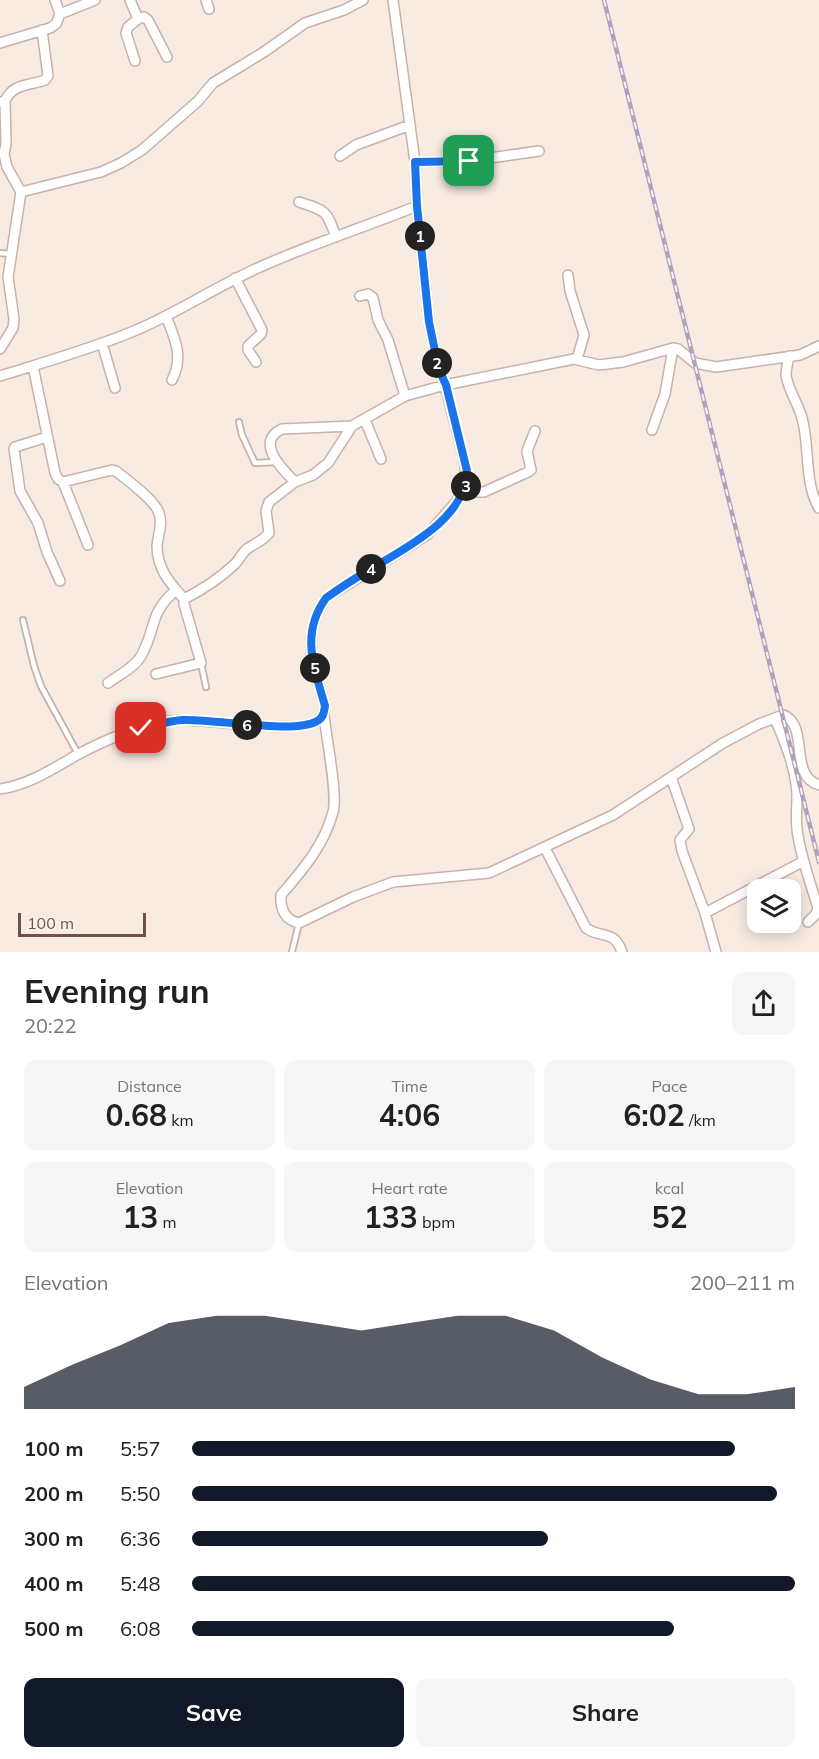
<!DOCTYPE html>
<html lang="en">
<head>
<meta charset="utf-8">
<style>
	body { margin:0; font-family:Mulish,sans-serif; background:#f6f6f6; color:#202124; height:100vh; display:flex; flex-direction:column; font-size:22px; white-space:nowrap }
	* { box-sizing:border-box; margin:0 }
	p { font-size:20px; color:#757577 }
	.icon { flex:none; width:33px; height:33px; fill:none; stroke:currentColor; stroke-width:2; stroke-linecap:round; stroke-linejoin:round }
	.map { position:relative; height:952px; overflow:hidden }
	.drawer { display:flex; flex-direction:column; background:#fff; flex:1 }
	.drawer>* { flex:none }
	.buttons { position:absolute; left:747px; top:879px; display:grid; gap:12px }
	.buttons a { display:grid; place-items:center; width:54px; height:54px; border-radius:12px; background:#fff; box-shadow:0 3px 15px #0003; font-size:30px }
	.scale { position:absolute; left:18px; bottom:15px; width:128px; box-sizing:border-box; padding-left:6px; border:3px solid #6c514c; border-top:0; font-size:16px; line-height:21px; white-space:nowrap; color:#6c514c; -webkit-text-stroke:4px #fcf0e7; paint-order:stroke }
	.pin { position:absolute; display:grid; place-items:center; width:51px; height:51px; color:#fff; margin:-26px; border-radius:12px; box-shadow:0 3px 9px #0006 }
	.km { position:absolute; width:30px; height:30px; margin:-15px; border-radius:50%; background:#222; color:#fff; font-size:16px; line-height:30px; text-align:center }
	.round { display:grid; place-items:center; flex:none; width:63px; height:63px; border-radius:12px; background:#f6f6f6 }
	.summary { display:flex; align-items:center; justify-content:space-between; height:102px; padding:0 24px }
	h1 { font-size:33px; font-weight:700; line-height:45px }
	.metrics { display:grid; grid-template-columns:repeat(3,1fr); gap:9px; height:102px; padding:6px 24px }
	.metrics div { display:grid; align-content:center; border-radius:12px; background:#f6f6f6; text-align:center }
	.metrics b { font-size:30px; font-weight:700 }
	.metrics small { font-size:16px; font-weight:400 }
	.metrics p { font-size:16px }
	.chart { height:168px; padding:12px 24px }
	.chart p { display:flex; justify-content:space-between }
	.chart svg { width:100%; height:108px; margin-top:6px; fill:#111827; opacity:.7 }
	.cta { display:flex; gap:12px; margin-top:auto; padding:12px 24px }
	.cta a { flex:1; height:69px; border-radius:12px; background:#111827; color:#fff; font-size:24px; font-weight:700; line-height:69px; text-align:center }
	.cta a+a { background:#f6f6f6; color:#202124 }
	ul { padding:0 24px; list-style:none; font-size:20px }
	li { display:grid; grid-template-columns:96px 72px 1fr; align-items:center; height:45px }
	li i { height:15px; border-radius:8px; background:#111827 }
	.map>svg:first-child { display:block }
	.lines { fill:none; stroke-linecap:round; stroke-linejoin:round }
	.service-casing { stroke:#c7b2ab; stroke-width:8 }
	.minor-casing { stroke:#c7b2ab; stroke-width:12 }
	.service { stroke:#fff; stroke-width:4.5 }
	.minor { stroke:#fff; stroke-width:9 }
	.rail-casing { stroke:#ada3bf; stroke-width:4.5 }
	.rail { stroke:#fcf0e7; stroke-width:2; stroke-dasharray:7; stroke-linecap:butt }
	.route-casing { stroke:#fff; stroke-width:12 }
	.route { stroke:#1a73e8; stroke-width:8 }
</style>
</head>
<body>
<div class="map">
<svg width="819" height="952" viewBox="0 0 819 952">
	<rect width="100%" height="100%" fill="#f8ebe2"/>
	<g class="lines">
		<defs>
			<path id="service" d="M 0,253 L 11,254
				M 239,422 L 242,435 L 255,463 L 276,462
				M 23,620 L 34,666 L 41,686 L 78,754
				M 201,663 L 206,687
				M 292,952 L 299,923"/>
			<path id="minor" d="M 55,0 L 60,14
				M 130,0 L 138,19 L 144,17 L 148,20 L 167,57
				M 206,0 L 209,9
				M 0,43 L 50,28 L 56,24 L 60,14 L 95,0
				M 135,61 L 126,33 L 128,27 L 138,19
				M 5,101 C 13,83 29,86 45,80 L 48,76 L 42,30
				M 0,102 L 5,101 L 6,144 L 4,154 L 7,167 L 21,192 L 8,277 L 14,319 L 13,328 L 0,349
				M 340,156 L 356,145 L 410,125
				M 415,162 L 469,161 L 539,151
				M 21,192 L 101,172 L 121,163 L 142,150 L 198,101 L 213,83 L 264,52 L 305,23 L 344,10 L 363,0
				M 299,202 C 327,211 326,210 336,237
				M 568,275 L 570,291 L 584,335 L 577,359
				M 235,278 L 262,330 L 261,334 L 248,346 L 248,350 L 256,362
				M 360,296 L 368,294 L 373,298 L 378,320 L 388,340 L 405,396
				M 166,316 C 175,339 184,357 172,380
				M 102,343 L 115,388
				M 789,356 C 788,362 786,369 786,375 C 788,390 798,403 802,418 C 810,446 804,484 819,508
				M 33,366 L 55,473 L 58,479 L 63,482 L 112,470 L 116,471 C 128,481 154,499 159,513 C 163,524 158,535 157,546 C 157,569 170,583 184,599
				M 0,376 C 45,362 91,349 134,331 C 177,313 217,286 260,267 C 311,244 365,227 417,206 L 415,162 L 393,0
				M 365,420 L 381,459
				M 652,430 L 665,394 L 673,348
				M 47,437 L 15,447 L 14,449 L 20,491 L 38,523 L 47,552 L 60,581
				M 63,482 L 88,545
				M 295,482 C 283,470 254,442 282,429 L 352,426
				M 466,485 L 477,492 L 484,492 L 528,472 L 531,470 L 527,451 L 535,431
				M 156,674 L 201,663 L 184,604 L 184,599 C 204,589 219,579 235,564 C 239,560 242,553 247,549 C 255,543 263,541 269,533 L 266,511 L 269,502 L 295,482 L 313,475 L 328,463 L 352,426 L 405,396 L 445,385 L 574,359 L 599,365 L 623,362 L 673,348 L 678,349 L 695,363 L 716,367 L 800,355 L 819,346
				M 108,683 C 119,675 135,667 141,656 C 157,628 148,614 176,590
				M 324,715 C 326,737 338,794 333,812 C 325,844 302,871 281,895 C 280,909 285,920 299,923 L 353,897 L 393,882 L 489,873 L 613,815 L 723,743 L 759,724 L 783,715 C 810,725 788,776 819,785
				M 775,719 C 785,742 796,769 797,795 C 797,809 795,822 798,836 C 802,860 811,885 818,908 L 816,914 L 808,922
				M 671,777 L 689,829 L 680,840 L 682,851 L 705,913 L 716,952
				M 0,789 C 28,785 51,770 75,756 C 104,740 151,720 184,720 C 213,720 296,734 317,721 C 323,717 324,713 325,706 C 314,667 300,635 326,598 L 427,535 L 457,501 L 467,484 L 464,459 L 445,385 L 439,370 L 429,322 L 417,206
				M 545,848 L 586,928 C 601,939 614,929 622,952
				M 705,913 L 804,861"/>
		</defs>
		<!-- service casing -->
		<use href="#service" class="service-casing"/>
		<!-- minor casing -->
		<use href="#minor" class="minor-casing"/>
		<!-- service -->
		<use href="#service" class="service"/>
		<!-- minor -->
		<use href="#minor" class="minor"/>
		<defs>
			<path id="rail" d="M 604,0 L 819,862"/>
		</defs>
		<!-- rail casing -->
		<use href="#rail" class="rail-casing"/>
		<!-- rail -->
		<use href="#rail" class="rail"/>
	</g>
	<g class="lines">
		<defs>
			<path id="route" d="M 141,728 C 155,725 169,721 182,720 C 213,718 294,735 317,721 C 323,718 324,713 325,706 C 314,667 300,634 326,598 C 340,588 354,579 369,570 C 405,548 466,519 467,471 L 446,385 L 439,370 L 429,322 L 417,206 L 415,162 L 469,161"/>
		</defs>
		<!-- route casing -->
		<use href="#route" class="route-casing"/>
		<!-- route -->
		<use href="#route" class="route"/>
	</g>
</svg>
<div class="buttons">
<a><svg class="icon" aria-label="layers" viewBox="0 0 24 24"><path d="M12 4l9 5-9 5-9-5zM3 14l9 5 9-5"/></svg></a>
</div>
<div class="scale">100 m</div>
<div class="pin" style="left:469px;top:161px;background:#1e9e55"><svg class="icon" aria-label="arrive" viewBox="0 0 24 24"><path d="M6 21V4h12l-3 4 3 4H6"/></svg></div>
<div class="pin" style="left:141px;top:728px;background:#d93025"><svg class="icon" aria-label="check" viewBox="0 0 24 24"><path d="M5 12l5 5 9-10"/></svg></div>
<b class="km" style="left:420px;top:236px">1</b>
<b class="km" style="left:437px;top:363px">2</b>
<b class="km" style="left:466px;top:486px">3</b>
<b class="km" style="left:371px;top:569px">4</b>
<b class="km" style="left:315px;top:668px">5</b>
<b class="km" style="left:247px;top:725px">6</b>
</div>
<section class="drawer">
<div class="summary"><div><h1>Evening run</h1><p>20:22</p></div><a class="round"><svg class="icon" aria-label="share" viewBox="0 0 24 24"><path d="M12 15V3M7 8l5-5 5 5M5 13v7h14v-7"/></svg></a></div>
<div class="metrics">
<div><p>Distance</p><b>0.68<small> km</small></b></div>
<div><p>Time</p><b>4:06</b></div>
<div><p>Pace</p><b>6:02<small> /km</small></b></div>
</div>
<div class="metrics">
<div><p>Elevation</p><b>13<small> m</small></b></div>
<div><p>Heart rate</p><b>133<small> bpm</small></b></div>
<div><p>kcal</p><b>52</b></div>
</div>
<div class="chart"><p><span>Elevation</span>200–211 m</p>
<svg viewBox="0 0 160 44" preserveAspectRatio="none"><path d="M0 44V35L10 26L20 18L30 9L40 6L50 6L60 9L70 12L80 9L90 6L100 6L110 12L120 23L130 32L140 38L150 38L160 35V44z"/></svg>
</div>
<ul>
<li><b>100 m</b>5:57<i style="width:90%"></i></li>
<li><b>200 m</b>5:50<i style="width:97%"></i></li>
<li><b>300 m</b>6:36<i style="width:59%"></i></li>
<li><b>400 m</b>5:48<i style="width:100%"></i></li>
<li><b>500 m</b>6:08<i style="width:80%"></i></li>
</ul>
<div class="cta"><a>Save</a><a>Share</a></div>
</section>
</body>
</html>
